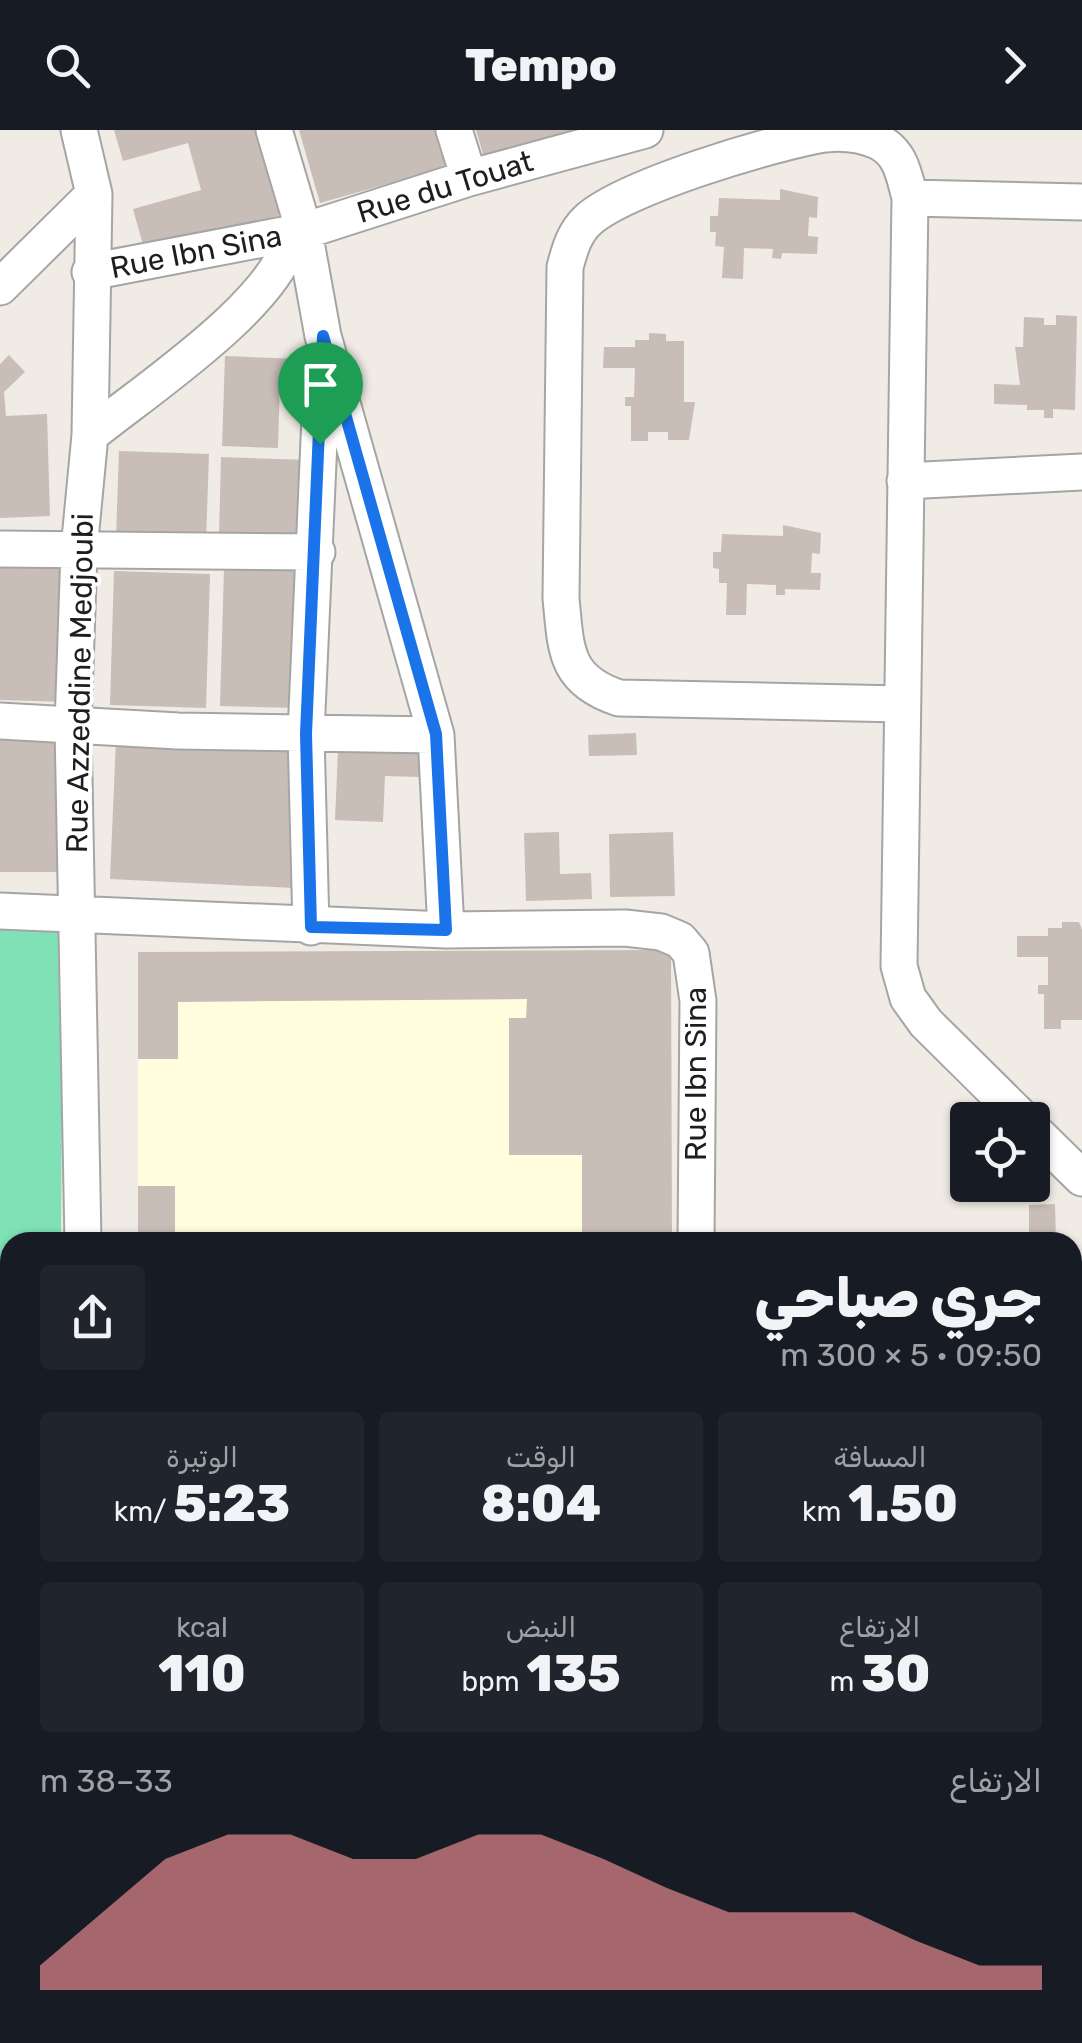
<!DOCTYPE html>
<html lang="ar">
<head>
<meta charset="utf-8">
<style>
	body { margin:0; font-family:Rubik,"Noto Naskh Arabic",sans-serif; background:#20242c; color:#f1f3f6; direction:rtl; height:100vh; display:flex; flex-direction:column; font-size:38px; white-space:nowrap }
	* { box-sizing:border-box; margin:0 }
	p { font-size:32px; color:#9ea1a6 }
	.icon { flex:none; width:55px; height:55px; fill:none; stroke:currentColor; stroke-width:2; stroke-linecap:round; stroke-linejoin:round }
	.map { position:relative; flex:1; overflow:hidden; direction:ltr }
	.side { position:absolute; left:0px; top:1102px; width:1082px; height:812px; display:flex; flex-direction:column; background:#171b24; border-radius:30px 30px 0 0; box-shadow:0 2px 8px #0004; direction:rtl }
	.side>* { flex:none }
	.buttons { position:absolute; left:950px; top:972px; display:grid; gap:20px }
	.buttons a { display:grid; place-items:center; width:100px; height:100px; border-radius:10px; background:#171b24; box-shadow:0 2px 8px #0004; font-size:50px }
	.pin { position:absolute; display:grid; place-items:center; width:85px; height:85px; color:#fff; margin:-102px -42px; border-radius:50% 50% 50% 0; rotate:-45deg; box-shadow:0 0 10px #0007 }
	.pin .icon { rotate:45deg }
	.round { display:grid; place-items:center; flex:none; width:105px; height:105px; border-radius:10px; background:#20242c }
	.summary { display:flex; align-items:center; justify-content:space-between; height:170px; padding:0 40px }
	h1 { font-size:55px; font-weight:800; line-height:75px }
	.figures { display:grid; grid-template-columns:repeat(3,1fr); gap:15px; height:170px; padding:10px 40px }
	.figures div { display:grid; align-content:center; border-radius:10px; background:#20242c; text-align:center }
	.figures b { font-size:50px; font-weight:800 }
	.figures small { font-size:28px; font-weight:400 }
	.figures p { font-size:28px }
	.chart { height:280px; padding:20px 40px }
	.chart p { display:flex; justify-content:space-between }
	.chart svg { width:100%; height:180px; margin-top:10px; fill:#e1868d; opacity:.7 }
	header { display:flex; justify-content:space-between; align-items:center; height:130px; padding:0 40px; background:#171b24; font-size:45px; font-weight:800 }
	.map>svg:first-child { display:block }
	.education { fill:#fffdde }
	.grass { fill:#cdeba8 }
	.pitch { fill:#80e1b6 }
	.plaza { fill:#d8d9e5 }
	.building { fill:#c8bdb7 }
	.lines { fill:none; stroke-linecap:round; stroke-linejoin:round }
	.minor-casing { stroke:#a5a5a5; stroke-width:39 }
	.major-casing { stroke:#995d00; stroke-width:49 }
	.minor { stroke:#fff; stroke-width:35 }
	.major { stroke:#ffcd9a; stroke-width:45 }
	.route-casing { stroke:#fff; stroke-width:20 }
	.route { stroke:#1a73e8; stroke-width:12 }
	.labels { text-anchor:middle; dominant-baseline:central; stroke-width:8; stroke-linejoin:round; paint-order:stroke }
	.street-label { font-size:30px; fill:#1e1e1e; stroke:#fff }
</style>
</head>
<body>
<header><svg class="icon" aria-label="forward" viewBox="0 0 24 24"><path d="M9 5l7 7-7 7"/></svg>Tempo<svg class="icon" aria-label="search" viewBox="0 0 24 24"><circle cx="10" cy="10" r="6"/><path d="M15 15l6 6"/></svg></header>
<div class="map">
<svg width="1082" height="1913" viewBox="0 0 1082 1913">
	<rect width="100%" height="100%" fill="#f0ebe4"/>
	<!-- education -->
	<path class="education" d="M 583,820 L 582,1112 L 138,1112 L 138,822 Z"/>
	<!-- grass -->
	<path class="grass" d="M 78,1905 L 431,1905 L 449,1913 L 82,1913 Z"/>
	<!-- pitch -->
	<path class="pitch" d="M 0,799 L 63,799 L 61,1112 L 10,1112 L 10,1194 L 0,1194 Z"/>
	<!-- plaza -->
	<path class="plaza" d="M 177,1905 L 324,1905 L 326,1913 L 175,1913 Z"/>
	<!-- building -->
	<path class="building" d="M 114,0 L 260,0 L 284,84 L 145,122 L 133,79 L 201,60 L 188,13 L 123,31 Z
		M 299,0 L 436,0 L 447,37 L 320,73 Z
		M 476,0 L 587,0 L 485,31 Z
		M 780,59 L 818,67 L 817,88 L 809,87 L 808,106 L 818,107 L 817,124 L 782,123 L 781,129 L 772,128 L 773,119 L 744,118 L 743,149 L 722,148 L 724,117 L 715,116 L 716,102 L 710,102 L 710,86 L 718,86 L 719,68 L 780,70 Z
		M 1056,185 L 1077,186 L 1075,280 L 1053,279 L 1053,288 L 1044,288 L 1044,280 L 1027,280 L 1027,275 L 994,274 L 994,254 L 1020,255 L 1015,217 L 1023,217 L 1024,187 L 1044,188 L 1044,195 L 1056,195 Z
		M 649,203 L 666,204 L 666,211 L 684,211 L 684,272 L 695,272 L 689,310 L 668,310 L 668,302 L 648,302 L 648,311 L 631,311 L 631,276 L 625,276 L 625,267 L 634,267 L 635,238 L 603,238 L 604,217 L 635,217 L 635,210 L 649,210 Z
		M 9,225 L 25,242 L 4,262 L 6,286 L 47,284 L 50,386 L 0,388 L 0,234 Z
		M 225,226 L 299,229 L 298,252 L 280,251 L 278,318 L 222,316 Z
		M 119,321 L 209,324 L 206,411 L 116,408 Z
		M 221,327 L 309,330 L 307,409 L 219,407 Z
		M 783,395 L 821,403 L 820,424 L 812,423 L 811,443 L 821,443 L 820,460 L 785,459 L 785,465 L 776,465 L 776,455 L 747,454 L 746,485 L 726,485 L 727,453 L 719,453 L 719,439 L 713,438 L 713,422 L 721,422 L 722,404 L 783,406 Z
		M 0,431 L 69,432 L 66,572 L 0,570 Z
		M 224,438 L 302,441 L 297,578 L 220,576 Z
		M 114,441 L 210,444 L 206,578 L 110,575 Z
		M 0,602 L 62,602 L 62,742 L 0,742 Z
		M 636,603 L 637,625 L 589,626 L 588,605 Z
		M 116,609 L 301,618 L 294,758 L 110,749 Z
		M 338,621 L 419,623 L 419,647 L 385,646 L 383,692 L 335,690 Z
		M 559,702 L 560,744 L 591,743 L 592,769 L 526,771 L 524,703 Z
		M 673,702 L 675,766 L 610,767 L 609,704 Z
		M 1062,792 L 1079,792 L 1082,800 L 1082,890 L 1061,890 L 1061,899 L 1044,899 L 1044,864 L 1038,864 L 1038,855 L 1048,855 L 1048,827 L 1017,827 L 1017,806 L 1048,806 L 1048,798 L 1062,798 Z
		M 671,820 L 672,1112 L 582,1112 L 582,1025 L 509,1025 L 509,888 L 526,888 L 527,869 L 178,872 L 178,929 L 138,929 L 138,822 Z
		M 138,1056 L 175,1056 L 175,1112 L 138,1112 Z
		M 1055,1074 L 1056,1112 L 1029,1112 L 1029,1075 Z
		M 1072,1497 L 1082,1497 L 1082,1734 L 1073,1734 Z
		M 1072,1899 L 1082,1899 L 1082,1913 L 896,1913 L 896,1905 L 1072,1905 Z
		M 766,1905 L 819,1905 L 819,1913 L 766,1913 Z"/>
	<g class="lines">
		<defs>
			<path id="minor" d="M 79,0 L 94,64 L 90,305 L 79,420 L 73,596 L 83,1112
				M 274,0 L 304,101 L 469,48 L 645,0
				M 454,0 L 469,48
				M 910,68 L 1082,72
				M 90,142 L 304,101 L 323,206 L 436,605 L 446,800 L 625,798 L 661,802 L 680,810 L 691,823 L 698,871 L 696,1112
				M 0,157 L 94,64
				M 90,305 C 144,261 280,172 292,104
				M 905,351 L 1082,342
				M 0,419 L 317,422
				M 901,574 L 619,568 C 564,550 566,519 561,468 L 565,137 C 570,119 574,103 588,90 C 624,57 774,12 825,4 C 843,2 861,4 877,11 C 901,22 904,45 910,68 L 899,836 L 908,868 L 926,893 L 1024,990
				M 0,591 L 178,601 L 436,605
				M 0,781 L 446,800
				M 311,797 L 306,604 L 322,242
				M 1032,999 L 1082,1048
				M 0,1240 L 10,1240
				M 1072,1250 L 1082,1250
				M 0,1280 L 10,1280
				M 1072,1404 L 1082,1404
				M 0,1534 L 10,1520
				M 1072,1781 L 1082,1780
				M 0,1833 L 10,1856
				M 31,1905 L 35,1913"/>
			<path id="major" d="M 0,1428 L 10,1437
				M 0,1494 L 10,1504
				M 532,1905 L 548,1913
				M 664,1905 L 679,1913"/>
		</defs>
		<!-- minor casing -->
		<use href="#minor" class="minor-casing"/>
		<!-- major casing -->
		<use href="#major" class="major-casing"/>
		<!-- minor -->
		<use href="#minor" class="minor"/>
		<!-- major -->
		<use href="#major" class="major"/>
	</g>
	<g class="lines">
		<defs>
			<path id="route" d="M 323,206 L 436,604 L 446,800 L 311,797 L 306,604 Z"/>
		</defs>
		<!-- route casing -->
		<use href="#route" class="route-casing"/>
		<!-- route -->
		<use href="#route" class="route"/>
	</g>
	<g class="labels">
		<!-- street labels -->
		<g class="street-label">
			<text transform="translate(445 57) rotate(-17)">Rue du Touat</text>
			<text transform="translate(196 122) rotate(-11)">Rue Ibn Sina</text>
			<text transform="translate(80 553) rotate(-89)">Rue Azzeddine Medjoubi</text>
			<text transform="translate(696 944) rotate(-90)">Rue Ibn Sina</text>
		</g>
	</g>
</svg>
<div class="buttons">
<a><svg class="icon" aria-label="locate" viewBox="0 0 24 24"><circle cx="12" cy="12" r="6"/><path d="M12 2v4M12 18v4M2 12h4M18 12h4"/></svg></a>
</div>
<div class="pin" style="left:320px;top:314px;background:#1e9e55"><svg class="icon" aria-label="arrive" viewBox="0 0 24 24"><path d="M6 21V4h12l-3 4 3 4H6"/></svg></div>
<section class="side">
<div class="summary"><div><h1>جري صباحي</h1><p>09:50 · 5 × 300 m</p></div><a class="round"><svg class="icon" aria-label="share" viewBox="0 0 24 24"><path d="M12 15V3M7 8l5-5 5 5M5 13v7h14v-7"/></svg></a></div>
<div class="figures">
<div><p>المسافة</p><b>1.50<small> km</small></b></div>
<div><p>الوقت</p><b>8:04</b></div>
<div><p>الوتيرة</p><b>5:23<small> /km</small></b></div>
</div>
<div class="figures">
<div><p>الارتفاع</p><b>30<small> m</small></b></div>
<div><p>النبض</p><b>135<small> bpm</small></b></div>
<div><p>kcal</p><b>110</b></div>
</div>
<div class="chart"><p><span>الارتفاع</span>33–38 m</p>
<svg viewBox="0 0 160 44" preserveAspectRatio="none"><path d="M0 44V38L10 25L20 12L30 6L40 6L50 12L60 12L70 6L80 6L90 12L100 19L110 25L120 25L130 25L140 32L150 38L160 38V44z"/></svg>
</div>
</section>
</div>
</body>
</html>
